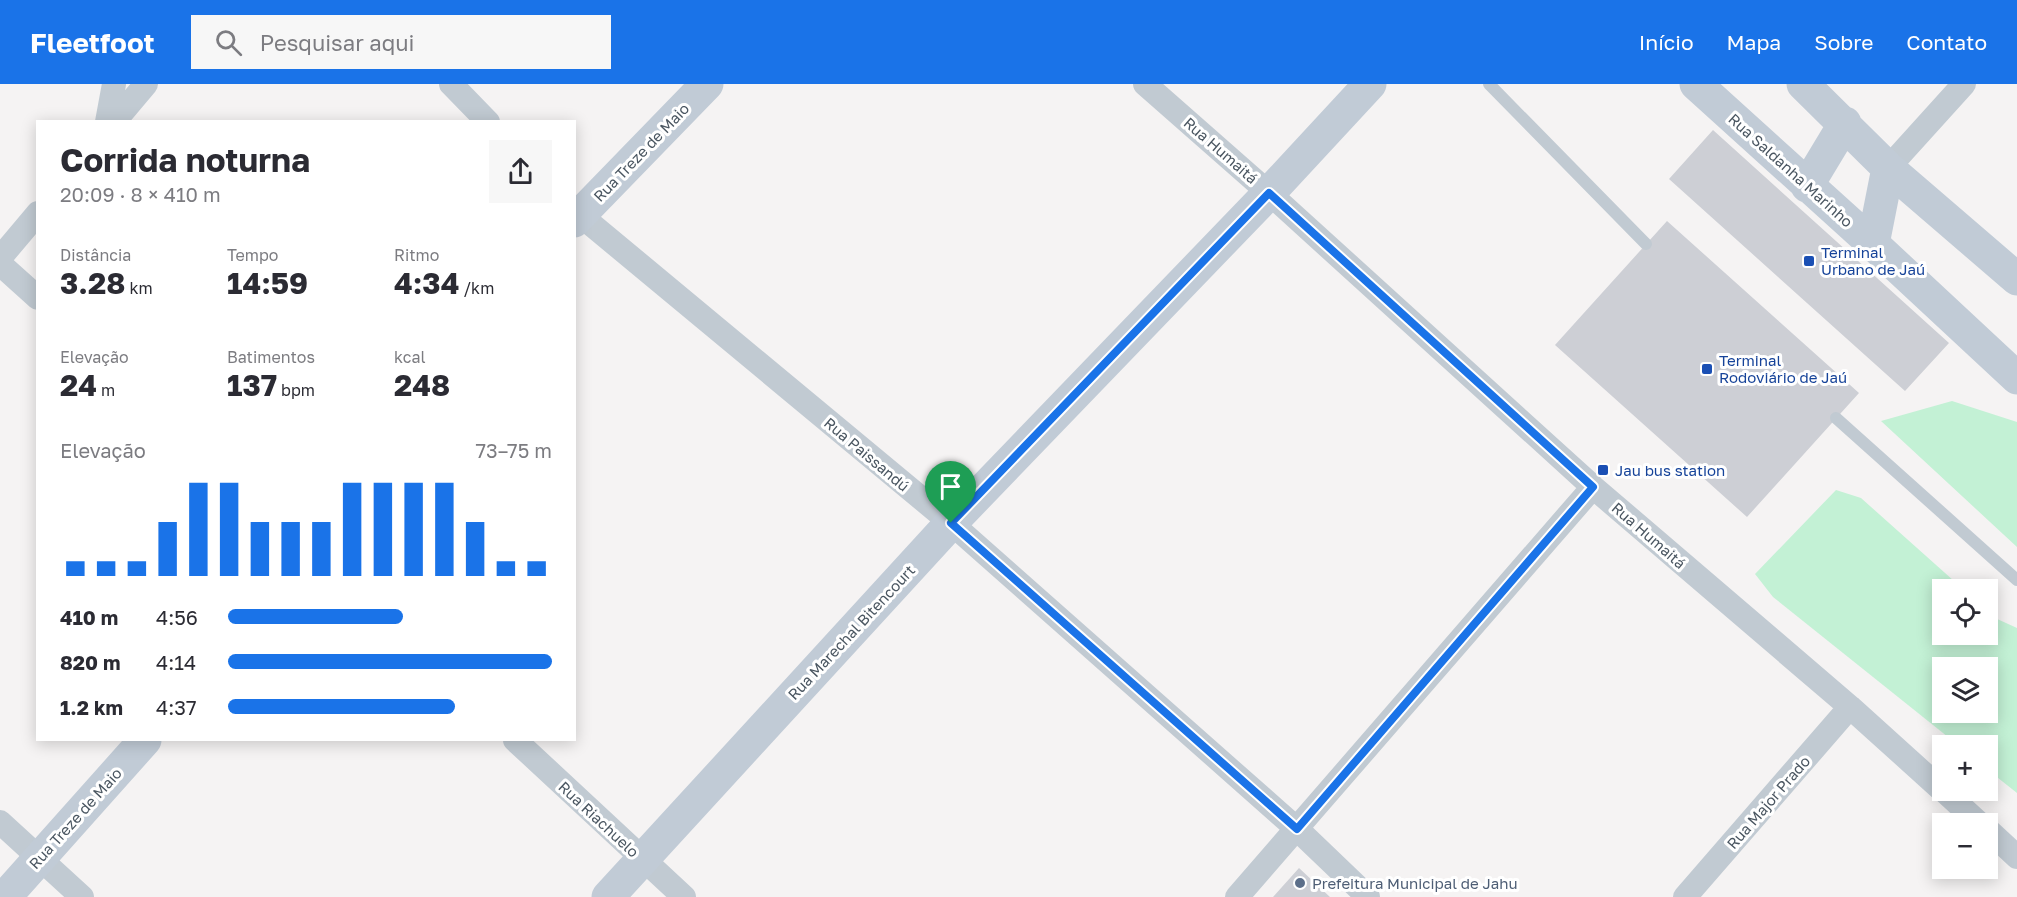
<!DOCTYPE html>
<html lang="pt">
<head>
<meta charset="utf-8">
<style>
	body { margin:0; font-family:"Golos Text",sans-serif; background:#f7f7f7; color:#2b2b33; height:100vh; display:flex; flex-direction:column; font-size:22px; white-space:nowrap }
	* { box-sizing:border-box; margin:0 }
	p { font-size:20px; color:#7c7c81 }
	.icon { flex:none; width:33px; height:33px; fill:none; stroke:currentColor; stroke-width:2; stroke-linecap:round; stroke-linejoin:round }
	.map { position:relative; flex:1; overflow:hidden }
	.panel { position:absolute; left:36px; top:36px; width:540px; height:621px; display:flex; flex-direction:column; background:#fff; border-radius:0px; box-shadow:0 3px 15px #0003 }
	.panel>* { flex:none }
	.tools { position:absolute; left:1932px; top:495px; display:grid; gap:12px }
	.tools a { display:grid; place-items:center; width:66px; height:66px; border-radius:0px; background:#fff; box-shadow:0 3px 15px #0003; font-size:30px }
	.pin { position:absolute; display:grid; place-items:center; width:51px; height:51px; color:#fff; margin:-62px -26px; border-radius:50% 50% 50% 0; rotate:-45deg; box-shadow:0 0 6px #0007 }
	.pin .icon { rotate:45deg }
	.round { display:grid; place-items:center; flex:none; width:63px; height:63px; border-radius:0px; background:#f7f7f7 }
	.head { display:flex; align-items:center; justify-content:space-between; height:102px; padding:0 24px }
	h1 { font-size:33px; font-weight:700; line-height:45px }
	.metrics { display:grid; grid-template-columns:repeat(3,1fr); gap:9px; height:102px; padding:6px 24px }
	.metrics div { display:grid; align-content:center }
	.metrics b { font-size:30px; font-weight:700 }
	.metrics small { font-size:16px; font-weight:400 }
	.metrics p { font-size:16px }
	.chart { height:168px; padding:12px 24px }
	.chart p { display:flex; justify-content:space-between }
	.chart svg { width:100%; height:108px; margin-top:6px; stroke:#1a73e8; stroke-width:6 }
	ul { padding:0 24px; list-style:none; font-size:20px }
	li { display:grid; grid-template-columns:96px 72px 1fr; align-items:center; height:45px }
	li i { height:15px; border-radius:8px; background:#1a73e8 }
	header { display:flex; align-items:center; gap:36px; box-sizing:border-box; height:84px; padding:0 30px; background:#1a73e8; color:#fff }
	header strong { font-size:28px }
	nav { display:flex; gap:33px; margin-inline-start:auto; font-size:21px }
	.search { width:420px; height:54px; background:#f7f7f7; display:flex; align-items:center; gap:15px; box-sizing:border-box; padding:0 21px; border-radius:0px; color:#7c7c81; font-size:22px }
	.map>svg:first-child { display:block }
	.green { fill:#c3f1d5; fill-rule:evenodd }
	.building { fill:#cdcfd5 }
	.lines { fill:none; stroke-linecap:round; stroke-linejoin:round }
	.lane { stroke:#c1cad2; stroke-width:12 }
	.street { stroke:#c1cad2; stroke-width:24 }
	.secondary { stroke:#c1cbd6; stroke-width:33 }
	.route-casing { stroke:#fff; stroke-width:12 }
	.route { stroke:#1a73e8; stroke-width:8 }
	.transit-dot { fill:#1a4fb4; stroke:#fff; stroke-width:2 }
	.service-dot { fill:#5c6f8a; stroke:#fff; stroke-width:2 }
	.labels { text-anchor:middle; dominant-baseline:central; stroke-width:6; stroke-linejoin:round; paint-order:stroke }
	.street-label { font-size:15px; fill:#4a5661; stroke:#fff }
	.transit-label { font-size:15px; fill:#164399; stroke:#fff; text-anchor:start }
	.service-label { font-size:15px; fill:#4e5e75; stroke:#fff; text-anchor:start }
</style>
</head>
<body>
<header>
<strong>Fleetfoot</strong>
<div class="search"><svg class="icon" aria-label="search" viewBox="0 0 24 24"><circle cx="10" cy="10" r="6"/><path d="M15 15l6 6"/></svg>Pesquisar aqui</div>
<nav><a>Início</a><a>Mapa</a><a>Sobre</a><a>Contato</a></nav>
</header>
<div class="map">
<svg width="2017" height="813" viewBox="0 0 2017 813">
	<rect width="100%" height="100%" fill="#f5f3f3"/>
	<!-- green -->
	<path class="green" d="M 1952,317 L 2017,338 L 2017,463 L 1881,337 Z
		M 1836,406 L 1861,414 L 1963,505 L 1942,506 L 1942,550 L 1988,550 L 1988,527 L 1995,534 L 2017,544 L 2017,709 L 1988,686 L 1988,662 L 1958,661 L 1773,513 L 1755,490 ZM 1942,584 L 1988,584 L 1988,628 L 1942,628 Z"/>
	<!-- building -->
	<path class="building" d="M 1713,46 L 1949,259 L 1905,307 L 1669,95 Z
		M 1667,137 L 1859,309 L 1747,433 L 1555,261 Z
		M 1299,784 L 1330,813 L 1273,813 Z"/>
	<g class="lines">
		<!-- lane -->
		<path class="lane" d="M 1489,0 L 1646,160
			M 1836,334 L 2017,496"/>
		<!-- street -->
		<path class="street" d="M 451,0 L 488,38
			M 1145,0 L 1269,109 L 1593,403 L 1850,623 L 1942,706
			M 107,38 L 114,0
			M 114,38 L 146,0
			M 1888,84 L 1964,0
			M 574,126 L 951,439 L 1297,745 L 1368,813
			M 0,174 L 38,129
			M 0,180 L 38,214
			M 515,656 L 684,813
			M 1943,706 L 1980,740
			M 0,738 L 82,813
			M 1988,746 L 2017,773
			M 1237,813 L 1593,403
			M 1685,813 L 1850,623"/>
		<!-- secondary -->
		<path class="secondary" d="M 1696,0 L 1873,160 L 2017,294
			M 1803,0 L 1888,84 L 2017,195
			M 1807,102 L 1845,39
			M 574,137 L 707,0
			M 1873,160 L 1888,84
			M 5,813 L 145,656
			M 608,813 L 951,439 L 1269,109 L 1370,0"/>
	</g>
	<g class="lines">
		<defs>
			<path id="route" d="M 1269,109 L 1593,403 L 1297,745 L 951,439 Z"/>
		</defs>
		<!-- route casing -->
		<use href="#route" class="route-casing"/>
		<!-- route -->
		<use href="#route" class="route"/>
	</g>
	<!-- markers -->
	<g class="transit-dot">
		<rect x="1803" y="171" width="12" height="12" rx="3"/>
		<rect x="1701" y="279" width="12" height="12" rx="3"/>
		<rect x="1597" y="380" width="12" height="12" rx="3"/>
	</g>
	<circle class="service-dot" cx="1300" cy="799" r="6"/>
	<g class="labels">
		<!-- street labels -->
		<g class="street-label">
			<text transform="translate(1221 66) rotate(41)">Rua Humaitá</text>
			<text transform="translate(641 68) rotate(-46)">Rua Treze de Maio</text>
			<text transform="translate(1791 86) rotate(42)">Rua Saldanha Marinho</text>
			<text transform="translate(867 370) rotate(40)">Rua Paissandú</text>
			<text transform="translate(1649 451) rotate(41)">Rua Humaitá</text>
			<text transform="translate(851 548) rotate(-47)">Rua Marechal Bitencourt</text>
			<text transform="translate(1768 718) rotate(-49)">Rua Major Prado</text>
			<text transform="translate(75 734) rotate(-48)">Rua Treze de Maio</text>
			<text transform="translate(599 735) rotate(43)">Rua Riachuelo</text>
		</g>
		<!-- transit labels -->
		<g class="transit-label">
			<text x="1821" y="168">Terminal<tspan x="1821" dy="17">Urbano de Jaú</tspan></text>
			<text x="1719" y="276">Terminal<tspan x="1719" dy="17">Rodoviário de Jaú</tspan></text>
			<text x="1615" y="386">Jau bus station</text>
		</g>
		<!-- service labels -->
		<g class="service-label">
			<text x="1312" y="799">Prefeitura Municipal de Jahu</text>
		</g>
	</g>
</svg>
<div class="tools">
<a><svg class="icon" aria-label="locate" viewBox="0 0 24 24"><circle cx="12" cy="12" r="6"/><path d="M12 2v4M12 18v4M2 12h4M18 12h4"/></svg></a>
<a><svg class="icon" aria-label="layers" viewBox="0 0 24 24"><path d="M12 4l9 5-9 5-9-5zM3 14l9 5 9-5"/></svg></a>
<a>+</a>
<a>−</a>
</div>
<div class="pin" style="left:951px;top:439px;background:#1e9e55"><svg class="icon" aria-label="arrive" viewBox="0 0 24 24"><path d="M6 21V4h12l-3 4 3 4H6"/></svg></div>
<section class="panel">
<div class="head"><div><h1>Corrida noturna</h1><p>20:09 · 8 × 410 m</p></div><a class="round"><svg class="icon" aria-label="share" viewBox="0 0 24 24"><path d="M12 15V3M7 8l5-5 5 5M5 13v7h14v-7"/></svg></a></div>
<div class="metrics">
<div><p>Distância</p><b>3.28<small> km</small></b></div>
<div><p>Tempo</p><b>14:59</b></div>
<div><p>Ritmo</p><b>4:34<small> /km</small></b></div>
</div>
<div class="metrics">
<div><p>Elevação</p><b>24<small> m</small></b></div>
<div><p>Batimentos</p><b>137<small> bpm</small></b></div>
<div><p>kcal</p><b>248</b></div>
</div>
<div class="chart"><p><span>Elevação</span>73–75 m</p>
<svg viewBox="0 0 160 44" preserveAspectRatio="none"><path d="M5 44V38M15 44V38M25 44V38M35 44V22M45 44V6M55 44V6M65 44V22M75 44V22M85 44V22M95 44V6M105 44V6M115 44V6M125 44V6M135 44V22M145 44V38M155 44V38"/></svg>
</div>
<ul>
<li><b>410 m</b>4:56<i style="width:54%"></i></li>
<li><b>820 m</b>4:14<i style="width:100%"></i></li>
<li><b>1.2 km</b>4:37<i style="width:70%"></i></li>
</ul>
</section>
</div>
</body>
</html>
